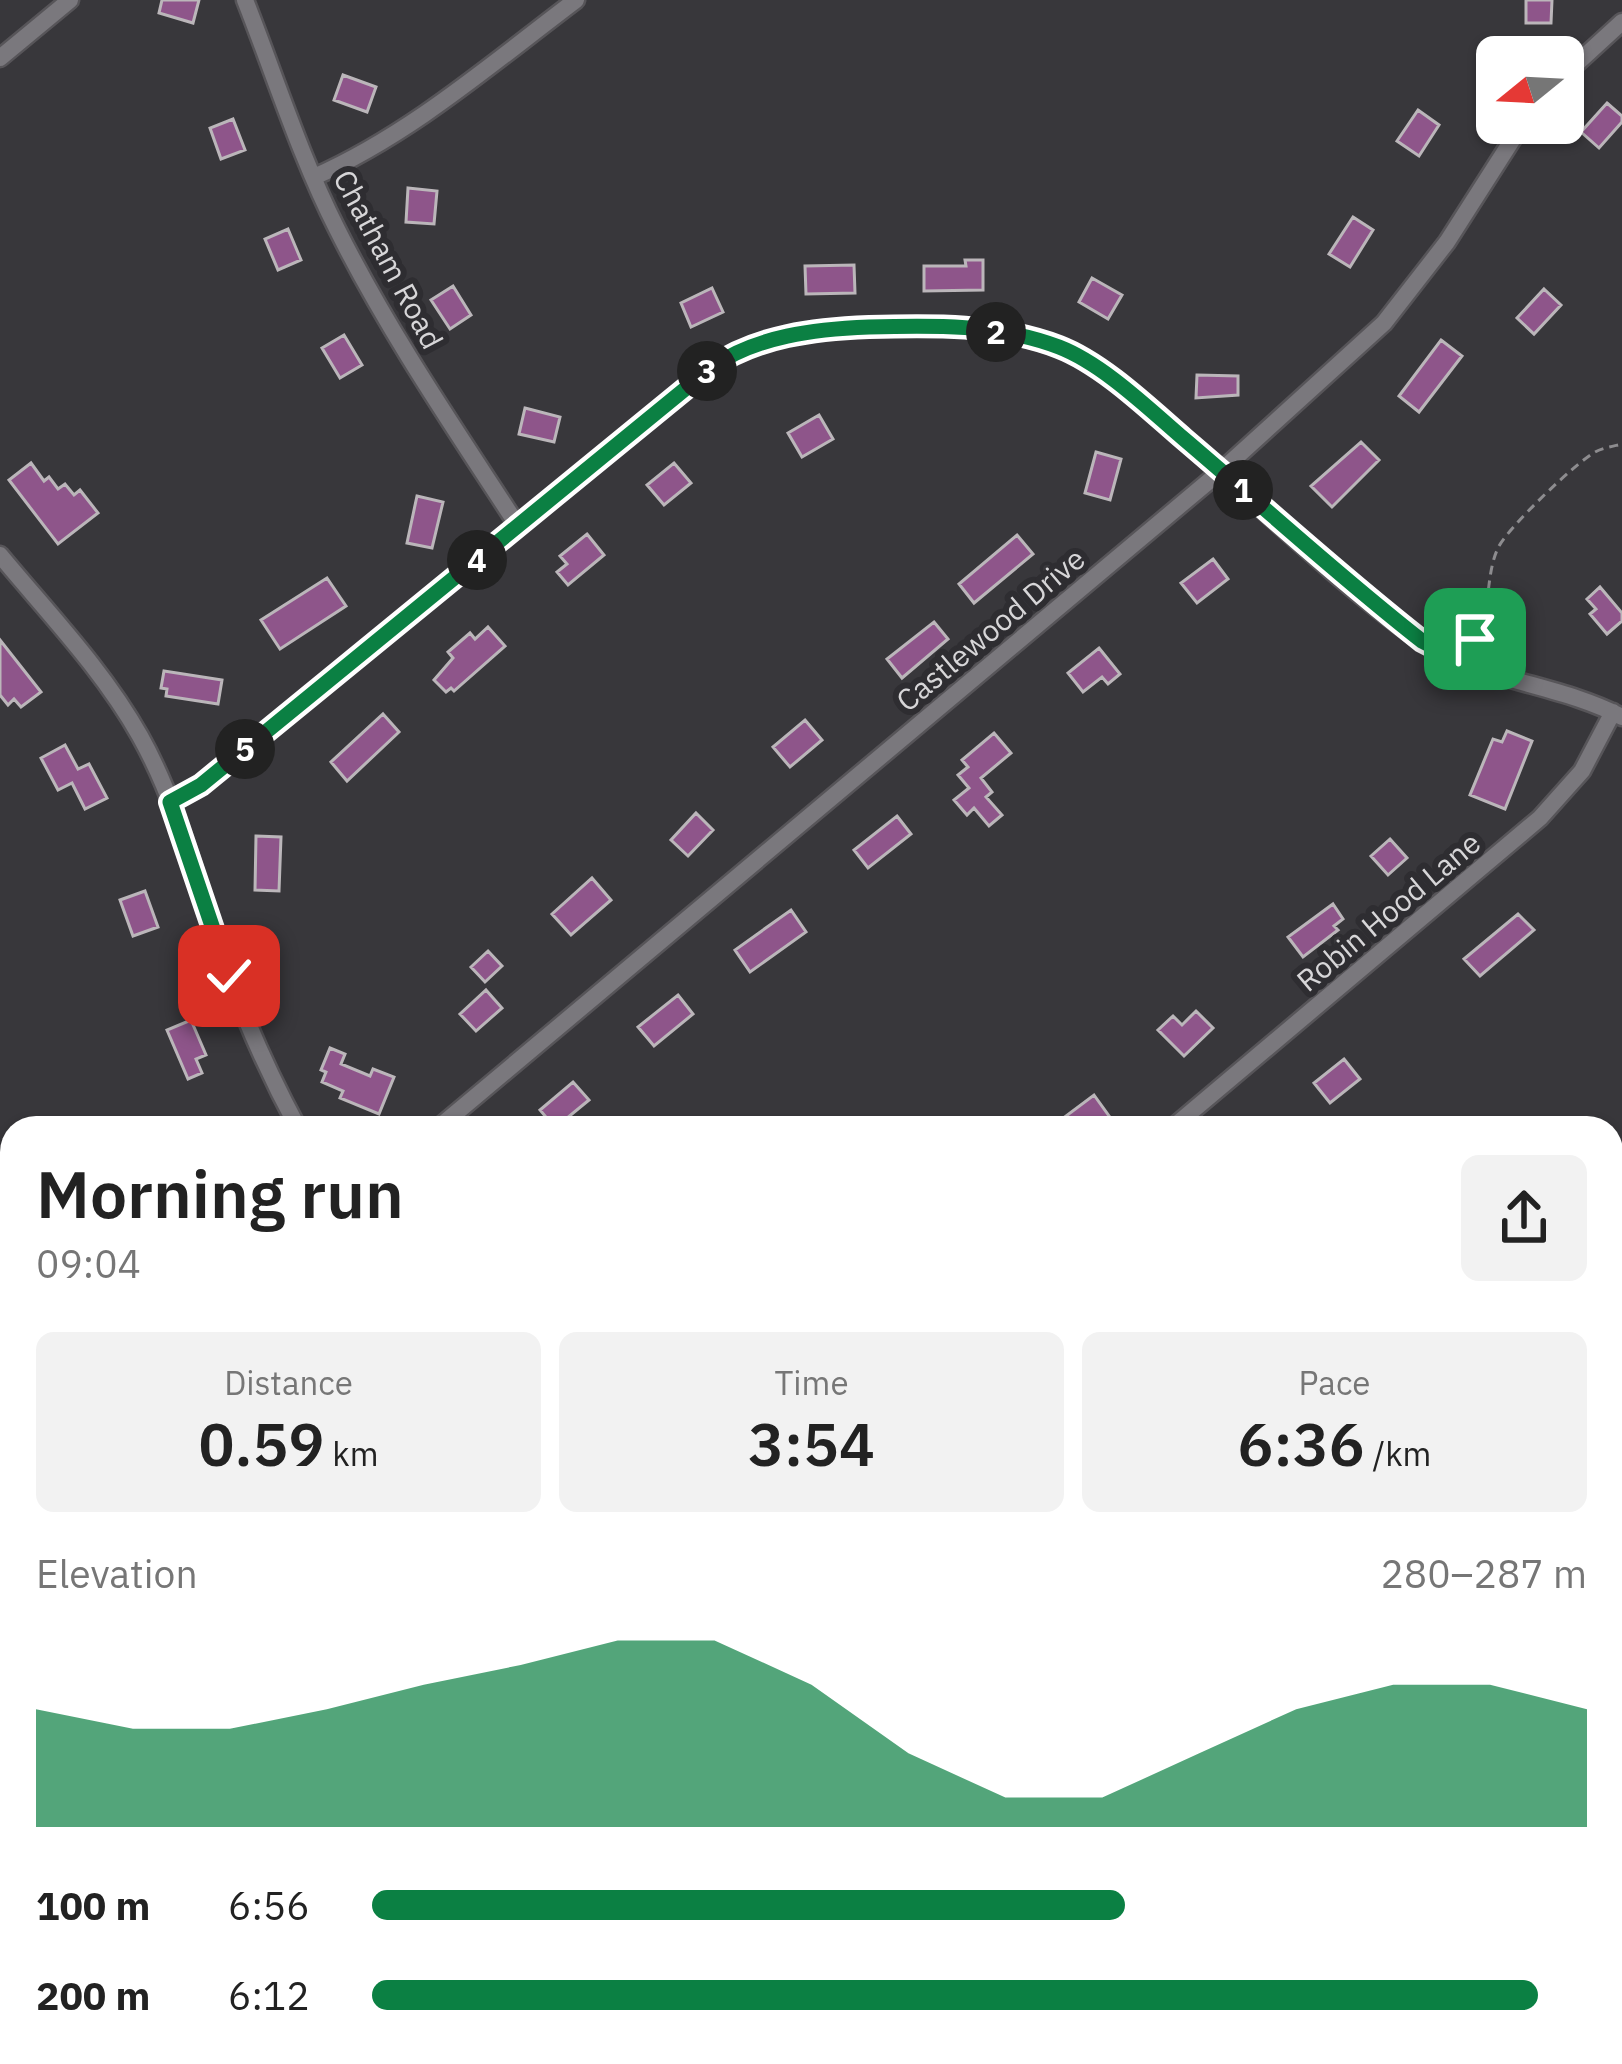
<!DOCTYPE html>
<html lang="en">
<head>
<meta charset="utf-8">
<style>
	body { margin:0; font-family:"IBM Plex Sans",sans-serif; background:#f2f2f2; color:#222; height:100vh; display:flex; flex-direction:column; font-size:45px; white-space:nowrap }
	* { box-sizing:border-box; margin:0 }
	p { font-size:39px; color:#767676 }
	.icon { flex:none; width:66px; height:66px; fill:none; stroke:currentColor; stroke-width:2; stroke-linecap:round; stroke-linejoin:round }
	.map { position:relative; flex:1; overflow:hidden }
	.details { position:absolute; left:0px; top:1116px; width:1623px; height:948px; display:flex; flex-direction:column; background:#fff; border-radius:36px 36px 0 0; box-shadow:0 3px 9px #0004 }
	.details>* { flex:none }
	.needle { width:78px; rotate:252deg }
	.controls { position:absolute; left:1476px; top:36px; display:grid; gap:24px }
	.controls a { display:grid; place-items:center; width:108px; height:108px; border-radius:18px; background:#fff; box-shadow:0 3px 9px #0004; font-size:60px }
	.pin { position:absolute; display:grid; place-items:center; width:102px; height:102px; color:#fff; margin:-51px; border-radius:24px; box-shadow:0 6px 18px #0006 }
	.km { position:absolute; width:60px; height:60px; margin:-30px; border-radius:50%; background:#222; color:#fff; font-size:33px; line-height:60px; text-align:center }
	.round { display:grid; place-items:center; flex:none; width:126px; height:126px; border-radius:18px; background:#f2f2f2 }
	.headline { display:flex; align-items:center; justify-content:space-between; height:204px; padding:0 36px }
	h1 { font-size:66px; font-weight:600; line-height:90px }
	.figures { display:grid; grid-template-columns:repeat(3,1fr); gap:18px; height:204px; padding:12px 36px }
	.figures div { display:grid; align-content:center; border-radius:18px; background:#f2f2f2; text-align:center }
	.figures b { font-size:60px; font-weight:600 }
	.figures small { font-size:33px; font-weight:400 }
	.figures p { font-size:33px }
	.chart { height:336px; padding:24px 36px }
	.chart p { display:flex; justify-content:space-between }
	.chart svg { width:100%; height:216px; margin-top:12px; fill:#0b8043; opacity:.7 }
	ul { padding:0 36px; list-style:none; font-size:39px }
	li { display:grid; grid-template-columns:192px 144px 1fr; align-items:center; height:90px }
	li i { height:30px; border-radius:15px; background:#0b8043 }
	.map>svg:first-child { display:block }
	.building { fill:#8e558a; stroke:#bbb6ba; stroke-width:3 }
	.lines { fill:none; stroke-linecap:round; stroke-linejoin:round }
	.lane-casing { stroke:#575559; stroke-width:14 }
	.street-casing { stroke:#575559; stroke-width:21 }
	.secondary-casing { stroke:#575559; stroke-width:28 }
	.path { stroke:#8d8c8f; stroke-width:3; stroke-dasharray:9 6; stroke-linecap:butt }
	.lane { stroke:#7a787d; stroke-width:9 }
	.street { stroke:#7a787d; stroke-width:16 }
	.secondary { stroke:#7a787d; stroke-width:24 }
	.route-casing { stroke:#fff; stroke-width:24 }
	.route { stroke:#0b8043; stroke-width:15 }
	.labels { text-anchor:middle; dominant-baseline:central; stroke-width:12; stroke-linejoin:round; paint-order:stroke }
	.street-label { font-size:30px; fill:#d7d6d8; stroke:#2e2d31 }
</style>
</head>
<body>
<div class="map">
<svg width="1622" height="2064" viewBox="0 0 1622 2064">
	<rect width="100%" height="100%" fill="#38373b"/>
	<!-- building -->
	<path class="building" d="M 162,0 L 199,0 L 193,23 L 159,13 Z
		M 1526,0 L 1552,0 L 1551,23 L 1526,23 Z
		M 343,75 L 376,87 L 367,112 L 334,100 Z
		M 1607,103 L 1622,116 L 1622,122 L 1599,148 L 1581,132 Z
		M 1418,110 L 1439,125 L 1419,156 L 1397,141 Z
		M 233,119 L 245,150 L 221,159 L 210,128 Z
		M 408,188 L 437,191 L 434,224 L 406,222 Z
		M 1353,217 L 1373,230 L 1350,267 L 1329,254 Z
		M 288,229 L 301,260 L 278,270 L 265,239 Z
		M 965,260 L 983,260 L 983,290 L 924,291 L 924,266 L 966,266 Z
		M 854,265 L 855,293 L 806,294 L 805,266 Z
		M 1092,278 L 1122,295 L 1108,319 L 1079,302 Z
		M 453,286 L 471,315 L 450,329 L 431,300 Z
		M 712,288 L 723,312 L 691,327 L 681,303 Z
		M 1544,289 L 1561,305 L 1534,334 L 1517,318 Z
		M 344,335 L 362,365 L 340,378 L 322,348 Z
		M 1441,340 L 1462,356 L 1419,412 L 1399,396 Z
		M 1197,375 L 1238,376 L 1238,395 L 1196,398 Z
		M 525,408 L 560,417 L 554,442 L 519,434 Z
		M 819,415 L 833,439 L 802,457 L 788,433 Z
		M 1361,442 L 1379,460 L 1332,507 L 1311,486 Z
		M 1096,452 L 1121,459 L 1110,500 L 1085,493 Z
		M 31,463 L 44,481 L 49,477 L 58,489 L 65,484 L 74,495 L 80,490 L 98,513 L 58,544 L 9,480 Z
		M 674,463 L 691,483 L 664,505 L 647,485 Z
		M 417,496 L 443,502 L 432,548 L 407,543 Z
		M 587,534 L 604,555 L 568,585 L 557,572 L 567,564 L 560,556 Z
		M 1017,535 L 1033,554 L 974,603 L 959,584 Z
		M 1213,559 L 1228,579 L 1197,603 L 1181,583 Z
		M 327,578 L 346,606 L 280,649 L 261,620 Z
		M 1600,587 L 1622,613 L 1622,621 L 1607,634 L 1590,614 L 1596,609 L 1587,599 Z
		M 934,622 L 948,639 L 902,678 L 887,659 Z
		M 488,627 L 505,646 L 454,691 L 451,688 L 446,692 L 434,680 L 453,658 L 448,652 L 470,633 L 475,639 Z
		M 0,640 L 41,692 L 21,707 L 14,699 L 8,705 L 0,695 Z
		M 1099,648 L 1120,674 L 1108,684 L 1102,677 L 1083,692 L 1068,673 Z
		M 164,671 L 222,680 L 218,704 L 166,696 L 167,689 L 161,688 Z
		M 383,714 L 399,732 L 347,781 L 331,762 Z
		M 805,720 L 822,740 L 790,767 L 773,747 Z
		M 1507,731 L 1532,741 L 1505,809 L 1470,795 L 1493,739 L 1502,742 Z
		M 994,733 L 1011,753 L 981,778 L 992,792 L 986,797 L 1002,815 L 989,826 L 974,808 L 967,815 L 954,800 L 969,788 L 958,775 L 968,767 L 962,760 Z
		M 65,745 L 78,769 L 89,764 L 107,798 L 85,809 L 72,783 L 58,790 L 41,758 Z
		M 696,813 L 713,830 L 688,856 L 671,840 Z
		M 897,816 L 911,834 L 868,868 L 854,850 Z
		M 256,836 L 281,837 L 279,891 L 255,890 Z
		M 1390,839 L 1407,858 L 1388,875 L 1371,856 Z
		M 592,878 L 611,900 L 571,935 L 552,914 Z
		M 145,891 L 158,927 L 133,936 L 120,900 Z
		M 1333,904 L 1343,919 L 1334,926 L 1338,930 L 1303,957 L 1288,937 Z
		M 791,910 L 806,932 L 750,972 L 735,950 Z
		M 1518,914 L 1534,930 L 1480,976 L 1464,959 Z
		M 488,951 L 502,966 L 485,982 L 471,967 Z
		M 486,990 L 502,1008 L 476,1031 L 460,1014 Z
		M 678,995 L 693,1014 L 654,1046 L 638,1027 Z
		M 1196,1011 L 1213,1028 L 1184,1056 L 1158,1030 L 1173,1016 L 1182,1025 Z
		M 191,1020 L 206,1055 L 196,1059 L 202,1073 L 188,1079 L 167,1030 Z
		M 330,1048 L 345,1054 L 341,1064 L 370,1076 L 373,1069 L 394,1077 L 379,1114 L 340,1098 L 343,1091 L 322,1082 L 326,1072 L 321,1070 Z
		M 1344,1059 L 1360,1079 L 1330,1103 L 1314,1083 Z
		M 573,1082 L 589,1100 L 555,1128 L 540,1110 Z
		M 1094,1095 L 1109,1116 L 1092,1128 L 1050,1128 Z"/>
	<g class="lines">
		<defs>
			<path id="lane" d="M 342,2064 L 349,2052"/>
			<path id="street" d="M 245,0 C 275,76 300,156 337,229 C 389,333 455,429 518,526
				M 0,58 L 70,0
				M 1563,76 L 1622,22
				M 314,177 C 411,134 491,64 576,0
				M 0,555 C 48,613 103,670 140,736 C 182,811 200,898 230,978 C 249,1029 272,1080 298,1128
				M 170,802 L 201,785 L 712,367 C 759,334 820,329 877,327 C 938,325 999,327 1057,347 C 1098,361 1136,398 1168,426 C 1251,496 1329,576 1418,639 C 1480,682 1558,683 1622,717
				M 438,1128 L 1221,471 L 1384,323 L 1447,242 L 1523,123
				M 1172,1128 L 1540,818 L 1582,771 L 1613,712
				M 1611,1217 L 1622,1207
				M 1611,1767 L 1622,1758
				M 635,2064 L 649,2052
				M 1262,2064 L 1276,2052"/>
			<path id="secondary" d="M 0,1417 L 12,1425
				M 424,2052 L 430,2064"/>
		</defs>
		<!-- lane casing -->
		<use href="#lane" class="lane-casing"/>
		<!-- street casing -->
		<use href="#street" class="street-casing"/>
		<!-- secondary casing -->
		<use href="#secondary" class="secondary-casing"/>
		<!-- path -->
		<path class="path" d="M 1469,645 C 1494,620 1483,577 1499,546 C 1511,525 1573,465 1595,452 C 1602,448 1614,446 1622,444"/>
		<!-- lane -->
		<use href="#lane" class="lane"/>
		<!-- street -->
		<use href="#street" class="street"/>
		<!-- secondary -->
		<use href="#secondary" class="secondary"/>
	</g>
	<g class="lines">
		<defs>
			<path id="route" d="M 229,976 L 170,802 L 201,785 L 712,367 C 757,336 815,329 869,327 C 932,325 999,324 1059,347 C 1103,364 1149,409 1184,439 C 1264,507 1340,577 1422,641 L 1455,658 L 1475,639"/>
		</defs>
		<!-- route casing -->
		<use href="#route" class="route-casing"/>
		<!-- route -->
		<use href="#route" class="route"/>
	</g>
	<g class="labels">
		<!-- street labels -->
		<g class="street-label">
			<text transform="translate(389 259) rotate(62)">Chatham Road</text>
			<text transform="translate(990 629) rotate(-40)">Castlewood Drive</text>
			<text transform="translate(1388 911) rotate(-40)">Robin Hood Lane</text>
		</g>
	</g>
</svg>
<div class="controls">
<a><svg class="needle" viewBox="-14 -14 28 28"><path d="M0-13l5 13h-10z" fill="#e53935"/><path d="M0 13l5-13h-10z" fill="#767676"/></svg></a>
</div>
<div class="pin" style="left:1475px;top:639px;background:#1e9e55"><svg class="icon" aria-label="arrive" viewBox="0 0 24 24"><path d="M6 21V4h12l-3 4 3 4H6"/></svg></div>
<div class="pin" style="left:229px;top:976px;background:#d93025"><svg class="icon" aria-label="check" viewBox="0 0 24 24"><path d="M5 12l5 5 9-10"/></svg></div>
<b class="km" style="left:1243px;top:490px">1</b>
<b class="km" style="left:996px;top:332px">2</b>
<b class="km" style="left:707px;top:371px">3</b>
<b class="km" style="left:477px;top:560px">4</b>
<b class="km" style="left:245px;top:749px">5</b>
<section class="details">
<div class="headline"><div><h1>Morning run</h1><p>09:04</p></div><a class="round"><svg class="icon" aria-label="share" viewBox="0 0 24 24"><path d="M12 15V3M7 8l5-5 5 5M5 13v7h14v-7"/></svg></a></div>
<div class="figures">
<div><p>Distance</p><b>0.59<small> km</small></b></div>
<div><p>Time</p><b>3:54</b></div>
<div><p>Pace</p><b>6:36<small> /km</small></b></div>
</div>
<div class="chart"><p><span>Elevation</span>280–287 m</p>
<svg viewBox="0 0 160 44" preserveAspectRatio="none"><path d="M0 44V20L10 24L20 24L30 20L40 15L50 11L60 6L70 6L80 15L90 29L100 38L110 38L120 29L130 20L140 15L150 15L160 20V44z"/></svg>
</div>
<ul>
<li><b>100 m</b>6:56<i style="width:62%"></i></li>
<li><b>200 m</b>6:12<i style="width:96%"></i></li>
</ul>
</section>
</div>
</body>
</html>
